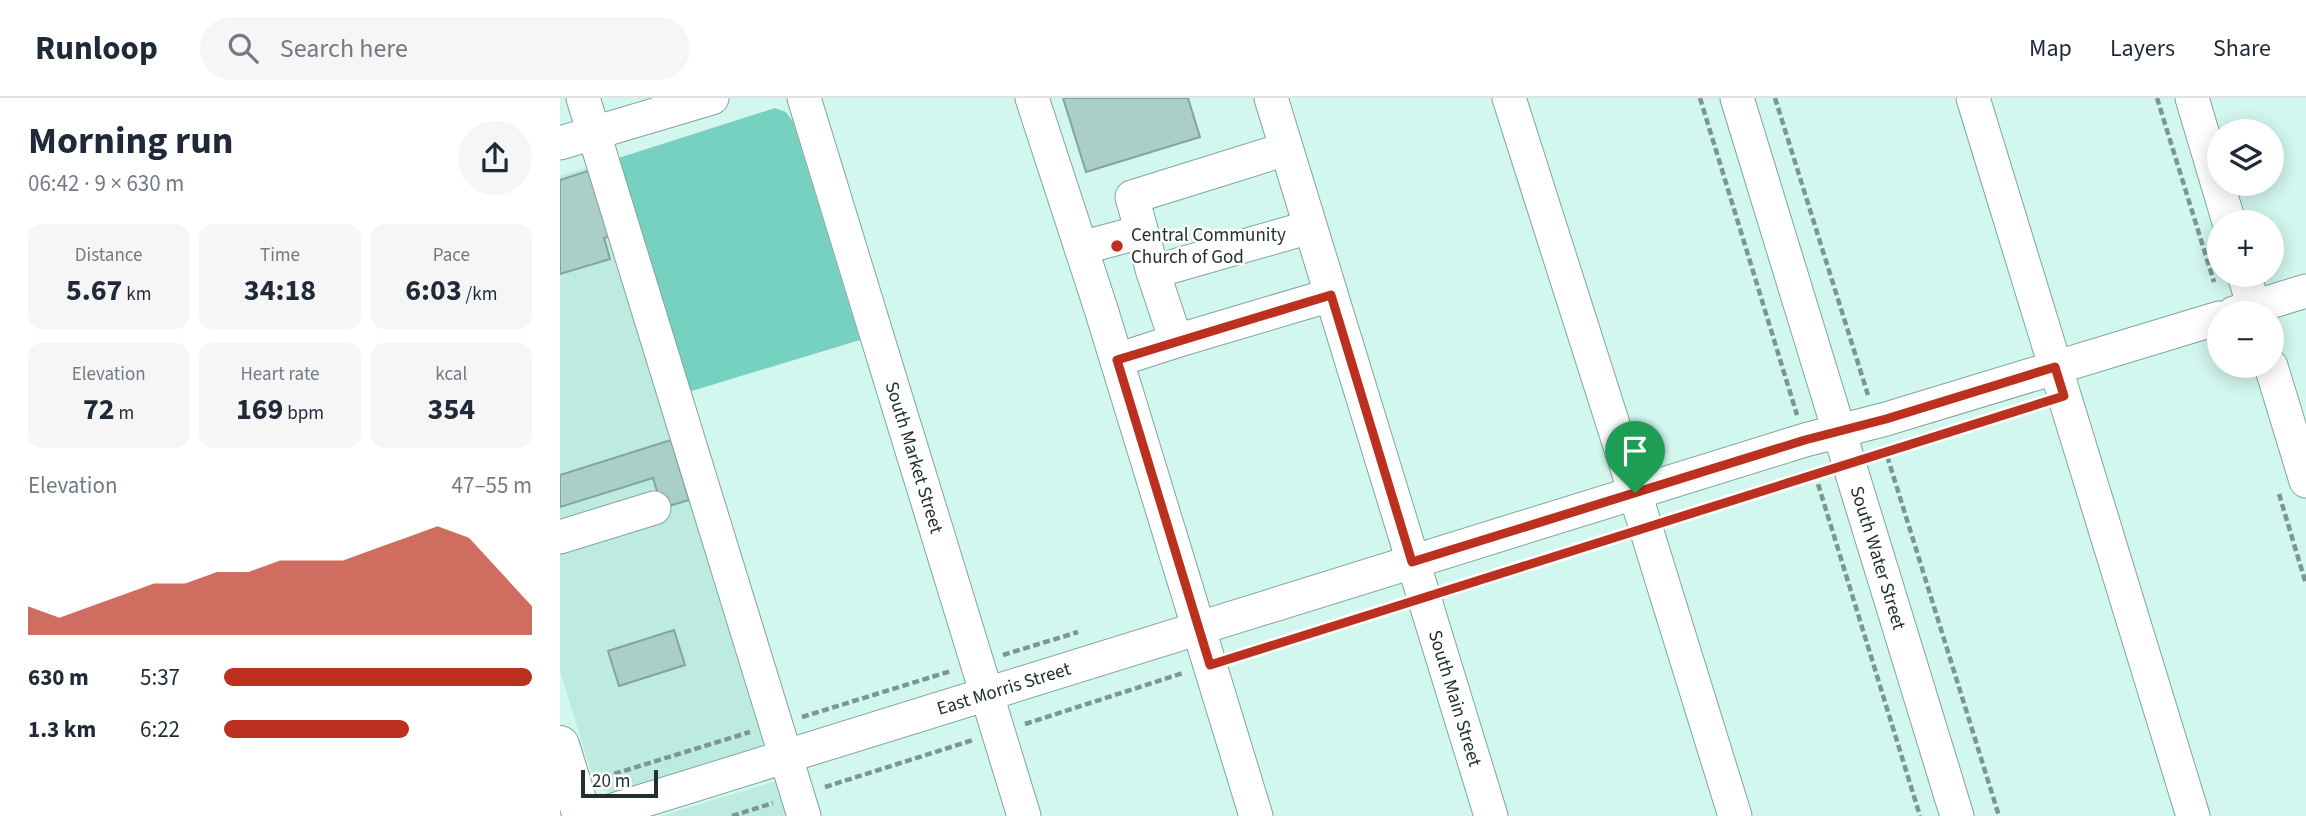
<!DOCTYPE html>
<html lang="en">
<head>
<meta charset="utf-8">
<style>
	body { margin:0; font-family:"Source Sans 3",sans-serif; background:#f6f6f7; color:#1f2937; height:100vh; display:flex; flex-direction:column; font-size:26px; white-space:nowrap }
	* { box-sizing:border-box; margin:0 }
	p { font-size:23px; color:#747a83 }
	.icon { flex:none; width:38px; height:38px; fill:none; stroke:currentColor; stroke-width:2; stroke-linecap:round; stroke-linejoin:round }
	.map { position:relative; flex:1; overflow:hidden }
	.side { display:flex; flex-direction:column; background:#fff; width:560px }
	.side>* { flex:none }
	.controls { position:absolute; left:1647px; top:21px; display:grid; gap:14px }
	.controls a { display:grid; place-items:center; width:77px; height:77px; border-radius:50%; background:#fff; box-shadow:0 4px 18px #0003; font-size:35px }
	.scale { position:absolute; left:21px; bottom:18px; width:77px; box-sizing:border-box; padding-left:7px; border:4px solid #22302d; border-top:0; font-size:19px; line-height:24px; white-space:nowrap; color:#22302d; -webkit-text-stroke:5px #fff; paint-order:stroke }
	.pin { position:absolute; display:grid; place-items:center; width:60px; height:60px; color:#fff; margin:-72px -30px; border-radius:50% 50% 50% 0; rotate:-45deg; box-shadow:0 0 7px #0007 }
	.pin .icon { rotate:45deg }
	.round { display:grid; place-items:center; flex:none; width:74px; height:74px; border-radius:37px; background:#f6f6f7 }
	.overview { display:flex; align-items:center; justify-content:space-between; height:119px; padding:0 28px }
	h1 { font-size:38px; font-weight:700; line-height:52px }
	.figures { display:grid; grid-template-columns:repeat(3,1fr); gap:10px; height:119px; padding:7px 28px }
	.figures div { display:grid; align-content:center; border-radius:14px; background:#f6f6f7; text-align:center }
	.figures b { font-size:30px; font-weight:700 }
	.figures small { font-size:19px; font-weight:400 }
	.figures p { font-size:19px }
	.chart { height:196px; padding:14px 28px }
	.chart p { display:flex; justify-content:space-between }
	.chart svg { width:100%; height:126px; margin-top:7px; fill:#bc301f; opacity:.7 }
	ul { padding:0 28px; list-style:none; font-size:23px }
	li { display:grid; grid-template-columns:112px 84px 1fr; align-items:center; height:52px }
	li i { height:18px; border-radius:9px; background:#bc301f }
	header { display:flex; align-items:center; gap:42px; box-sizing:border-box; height:98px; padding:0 35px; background:#fff; border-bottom:2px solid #e0e1e3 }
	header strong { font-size:33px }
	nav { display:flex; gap:38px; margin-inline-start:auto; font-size:24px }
	.search { width:490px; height:63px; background:#f6f6f7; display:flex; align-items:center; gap:18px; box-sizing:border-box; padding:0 24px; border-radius:38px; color:#747a83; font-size:26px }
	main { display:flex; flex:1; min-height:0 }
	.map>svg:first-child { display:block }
	.built { fill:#bdebe1 }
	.green { fill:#77d1c0 }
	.building { fill:#aacfc7; stroke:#82a59e; stroke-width:2 }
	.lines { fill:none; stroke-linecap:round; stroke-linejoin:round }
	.minor-casing { stroke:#81a49d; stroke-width:35 }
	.major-casing { stroke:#81a49d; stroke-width:40 }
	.path { stroke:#7c9791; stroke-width:4.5; stroke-dasharray:7 3.5; stroke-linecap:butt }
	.minor { stroke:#fff; stroke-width:33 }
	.major { stroke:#fff; stroke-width:38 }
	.route-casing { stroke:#fff; stroke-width:14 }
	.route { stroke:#bc301f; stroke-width:9 }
	.poi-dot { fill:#bc301f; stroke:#fff; stroke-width:2.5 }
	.labels { text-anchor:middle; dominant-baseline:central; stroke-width:5; stroke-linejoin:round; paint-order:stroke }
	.poi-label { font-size:19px; fill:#22302d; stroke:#fff; text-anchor:start }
	.street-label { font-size:19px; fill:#22302d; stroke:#fff }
</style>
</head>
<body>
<header>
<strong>Runloop</strong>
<div class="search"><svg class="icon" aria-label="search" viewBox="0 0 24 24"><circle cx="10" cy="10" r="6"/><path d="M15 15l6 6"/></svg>Search here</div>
<nav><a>Map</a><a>Layers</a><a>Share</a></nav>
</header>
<main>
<section class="side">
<div class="overview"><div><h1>Morning run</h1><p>06:42 · 9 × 630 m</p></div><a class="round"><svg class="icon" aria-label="share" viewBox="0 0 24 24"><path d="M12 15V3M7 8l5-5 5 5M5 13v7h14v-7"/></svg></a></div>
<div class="figures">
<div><p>Distance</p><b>5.67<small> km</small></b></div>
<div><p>Time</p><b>34:18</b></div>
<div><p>Pace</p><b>6:03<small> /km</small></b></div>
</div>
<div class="figures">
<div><p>Elevation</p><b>72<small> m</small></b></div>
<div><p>Heart rate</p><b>169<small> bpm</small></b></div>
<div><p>kcal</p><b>354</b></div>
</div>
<div class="chart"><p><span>Elevation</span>47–55 m</p>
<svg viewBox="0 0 160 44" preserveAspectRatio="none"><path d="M0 44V34L10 38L20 34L30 30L40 26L50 26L60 22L70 22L80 18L90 18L100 18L110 14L120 10L130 6L140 10L150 22L160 34V44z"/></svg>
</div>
<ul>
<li><b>630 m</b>5:37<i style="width:100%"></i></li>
<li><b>1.3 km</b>6:22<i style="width:60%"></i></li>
</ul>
</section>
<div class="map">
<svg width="1746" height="718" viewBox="0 0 1746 718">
	<rect width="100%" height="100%" fill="#d1f7ee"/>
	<!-- built -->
	<path class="built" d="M 49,63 L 228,642 L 52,695 L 40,691 L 33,680 L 0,573 L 0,78 Z
		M 240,676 L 253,718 L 101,718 Z"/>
	<!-- green -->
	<path class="green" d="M 215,10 L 226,14 L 233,24 L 300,242 L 122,296 L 49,63 Z"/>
	<!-- building -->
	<path class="building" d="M 503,0 L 628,0 L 640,39 L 526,74 Z
		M 34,71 L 54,137 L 44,140 L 50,161 L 0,176 L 0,82 Z
		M 111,342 L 129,402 L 102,410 L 93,380 L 0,409 L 0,377 Z
		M 114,532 L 125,567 L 59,588 L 48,553 Z"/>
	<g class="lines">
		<defs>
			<g id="minor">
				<path d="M 23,0 L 244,718"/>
				<path id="s1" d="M 244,0 L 464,718"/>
				<path d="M 472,0 L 541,211 L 696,718"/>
				<path id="s2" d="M 711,0 L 931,718"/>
				<path d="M 949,0 L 1075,395 L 1175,718"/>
				<path id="s3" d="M 1177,0 L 1397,718"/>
				<path d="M 1413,0 L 1633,718"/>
				<path d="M 1632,0 L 1669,124"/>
				<path d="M 0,45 L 152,0"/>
				<path d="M 726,51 L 572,99 L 593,174 L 750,129"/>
				<path d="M 521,150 L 581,134"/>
				<path d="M 593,174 L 616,243 L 771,197"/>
				<path d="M 1684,177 L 1696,215"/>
				<path d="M 1674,215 L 1746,193"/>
				<path d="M 557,262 L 616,243"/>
				<path d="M 1711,268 L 1746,383"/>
				<path d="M 0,439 L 94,410"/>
				<path id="s4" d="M 34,718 L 1245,342 L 1326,321 L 1659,220"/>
			</g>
			<path id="major" d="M 0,647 L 22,718"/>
		</defs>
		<!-- minor casing -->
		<use href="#minor" class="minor-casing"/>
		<!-- major casing -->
		<use href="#major" class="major-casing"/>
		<!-- path -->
		<path class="path" d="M 1140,0 L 1237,317
			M 1215,0 L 1308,297
			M 1597,0 L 1654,184
			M 1324,348 L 1439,718
			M 1255,376 L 1360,718
			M 1719,396 L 1746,486
			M 1112,421 L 1264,373
			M 892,490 L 1061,437
			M 443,557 L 518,534
			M 675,559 L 837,508
			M 242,619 L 391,573
			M 465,626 L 623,575
			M 44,679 L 190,634
			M 265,689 L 413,642
			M 172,718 L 213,705"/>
		<!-- minor -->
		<use href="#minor" class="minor"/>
		<!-- major -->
		<use href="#major" class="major"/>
	</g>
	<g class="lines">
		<defs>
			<path id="route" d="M 771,197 L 852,464 L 1245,342 L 1326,321 L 1495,269 L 1504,298 L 650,567 L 557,262 Z"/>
		</defs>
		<!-- route casing -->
		<use href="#route" class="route-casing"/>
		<!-- route -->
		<use href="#route" class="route"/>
	</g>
	<!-- markers -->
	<circle class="poi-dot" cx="557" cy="148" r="7"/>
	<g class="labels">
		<!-- poi labels -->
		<g class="poi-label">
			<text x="571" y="137">Central Community<tspan x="571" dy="22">Church of God</tspan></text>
		</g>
		<!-- street labels -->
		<g class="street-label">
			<text stroke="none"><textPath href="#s1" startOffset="376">South Market Street</textPath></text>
			<text stroke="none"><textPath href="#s3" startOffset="481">South Water Street</textPath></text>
			<text stroke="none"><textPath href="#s4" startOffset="429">East Morris Street</textPath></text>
			<text stroke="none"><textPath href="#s2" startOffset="628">South Main Street</textPath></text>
		</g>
	</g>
</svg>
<div class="controls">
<a><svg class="icon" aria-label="layers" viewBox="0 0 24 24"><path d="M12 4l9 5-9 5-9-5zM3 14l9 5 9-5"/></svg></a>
<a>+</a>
<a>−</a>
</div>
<div class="scale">20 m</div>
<div class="pin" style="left:1075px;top:395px;background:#1e9e55"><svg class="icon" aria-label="arrive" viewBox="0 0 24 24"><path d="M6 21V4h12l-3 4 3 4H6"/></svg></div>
</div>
</main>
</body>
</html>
